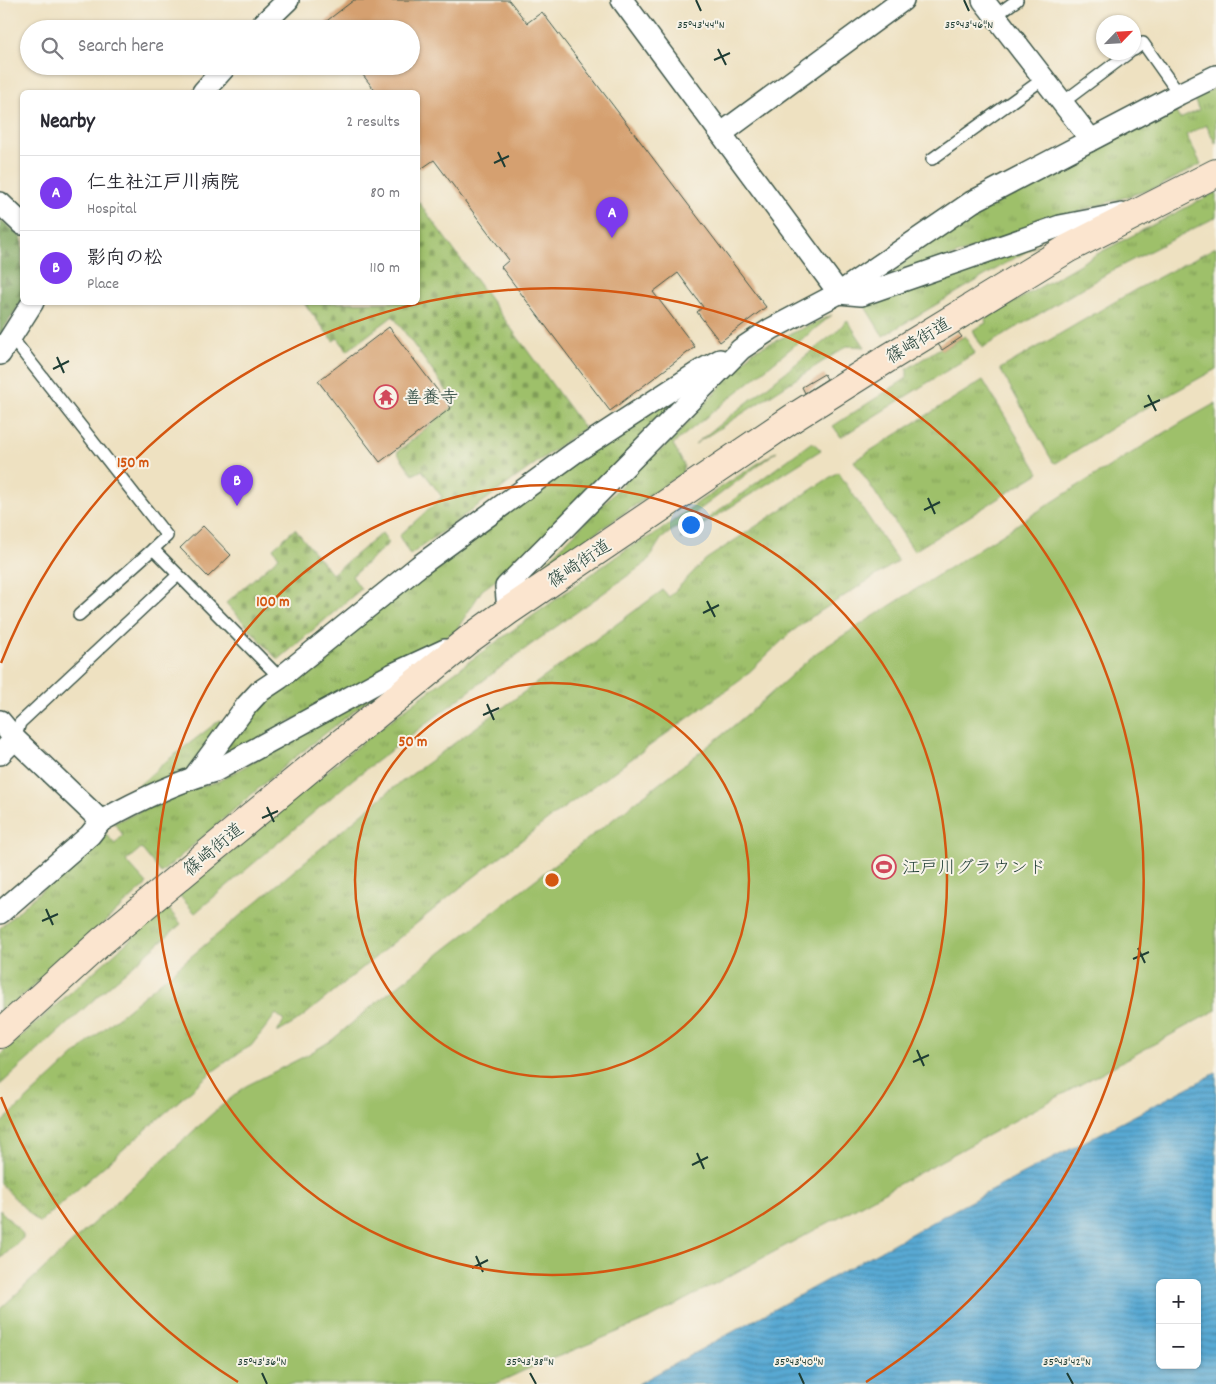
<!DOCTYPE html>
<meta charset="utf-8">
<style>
body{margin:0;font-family:Dekko,"Klee One",sans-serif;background:#f7f7f7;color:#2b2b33}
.controls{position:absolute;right:15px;bottom:15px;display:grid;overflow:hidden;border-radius:8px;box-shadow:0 1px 4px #0004}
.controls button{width:45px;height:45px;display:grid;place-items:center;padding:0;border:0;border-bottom:1px solid #e1e1e2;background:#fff;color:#2b2b33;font:25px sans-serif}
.compass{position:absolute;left:1096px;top:15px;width:45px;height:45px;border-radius:50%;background:#fff;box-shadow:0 1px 4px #0004;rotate:65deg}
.you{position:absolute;left:690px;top:524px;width:18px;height:18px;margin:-12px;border:4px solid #fff;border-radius:50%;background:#1a73e8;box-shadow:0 0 0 8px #1a73e833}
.badge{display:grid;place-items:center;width:32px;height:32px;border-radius:50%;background:#7c3aed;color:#fff;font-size:16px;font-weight:700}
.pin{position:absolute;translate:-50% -41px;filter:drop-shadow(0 1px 2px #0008)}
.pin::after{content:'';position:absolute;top:26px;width:18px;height:15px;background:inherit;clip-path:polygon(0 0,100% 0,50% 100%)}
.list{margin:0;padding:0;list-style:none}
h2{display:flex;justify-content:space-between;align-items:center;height:65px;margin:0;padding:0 20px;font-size:21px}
h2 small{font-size:16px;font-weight:400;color:#7c7c81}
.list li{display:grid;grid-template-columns:32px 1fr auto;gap:15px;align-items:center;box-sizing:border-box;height:75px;padding:0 20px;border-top:1px solid #e1e1e2}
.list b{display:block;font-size:19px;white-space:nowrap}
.list p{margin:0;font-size:16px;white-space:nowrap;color:#7c7c81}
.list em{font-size:16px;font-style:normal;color:#7c7c81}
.icon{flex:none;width:28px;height:28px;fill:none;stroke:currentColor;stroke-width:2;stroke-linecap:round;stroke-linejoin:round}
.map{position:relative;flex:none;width:1216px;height:1384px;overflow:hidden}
.search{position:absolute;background:#fff;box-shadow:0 1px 4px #0004;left:20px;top:20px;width:400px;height:55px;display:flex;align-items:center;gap:12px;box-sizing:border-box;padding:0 18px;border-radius:28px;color:#7c7c81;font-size:19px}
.panel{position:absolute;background:#fff;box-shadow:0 1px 4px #0004;left:20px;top:90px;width:400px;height:215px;border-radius:8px}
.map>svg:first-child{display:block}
.grass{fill:url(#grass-tufts);stroke:#5e7e4f}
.forest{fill:url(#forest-firs);stroke:#4e7249}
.cemetery{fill:url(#cemetery-stones);stroke:#5e7e4f}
.pitch{fill:#9ec06a;stroke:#5e7e4f}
.water{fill:url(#water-rules);stroke:#3c7384;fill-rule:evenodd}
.building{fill:#d5a070}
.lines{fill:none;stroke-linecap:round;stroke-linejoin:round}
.service-casing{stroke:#3e5649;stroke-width:14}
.minor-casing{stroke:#3e5649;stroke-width:24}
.secondary-casing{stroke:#3e5649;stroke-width:30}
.service{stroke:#fff;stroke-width:11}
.minor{stroke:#fff;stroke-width:21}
.secondary{stroke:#fbe5cf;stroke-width:28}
.ticks{fill:none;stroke:#1f3d34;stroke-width:2}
.ring{fill:none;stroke:#d45610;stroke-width:2.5}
.labels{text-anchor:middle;stroke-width:4;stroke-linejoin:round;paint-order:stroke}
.street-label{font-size:18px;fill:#1f3d34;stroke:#f7f3e8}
.poi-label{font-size:18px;fill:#1f3d34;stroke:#f7f3e8;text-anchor:start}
.ticks-label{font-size:12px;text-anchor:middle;fill:#1f3d34;stroke:#f7f3e8;stroke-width:4;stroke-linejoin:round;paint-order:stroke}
.centre{fill:#d45610;stroke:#f7f3e8;stroke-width:2.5}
.ring-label{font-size:15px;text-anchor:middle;font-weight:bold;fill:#d45610;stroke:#f7f3e8;stroke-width:4;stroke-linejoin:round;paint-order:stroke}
</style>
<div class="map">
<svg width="1216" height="1384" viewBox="0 0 1216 1384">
<defs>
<pattern id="grass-tufts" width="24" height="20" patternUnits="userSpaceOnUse" patternTransform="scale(1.25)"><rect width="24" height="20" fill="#9ec06a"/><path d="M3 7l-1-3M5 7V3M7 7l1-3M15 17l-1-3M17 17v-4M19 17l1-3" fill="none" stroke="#809d58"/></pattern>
<pattern id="forest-firs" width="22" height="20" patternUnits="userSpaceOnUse" patternTransform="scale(1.25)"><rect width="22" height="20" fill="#7ea65e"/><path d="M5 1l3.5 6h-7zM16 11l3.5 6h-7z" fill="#67884e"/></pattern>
<pattern id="cemetery-stones" width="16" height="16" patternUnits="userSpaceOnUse" patternTransform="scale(1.25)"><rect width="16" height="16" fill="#9ec06a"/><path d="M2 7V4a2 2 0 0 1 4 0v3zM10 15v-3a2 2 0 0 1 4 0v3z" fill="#809d58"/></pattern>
<pattern id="water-rules" width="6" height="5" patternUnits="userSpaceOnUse" patternTransform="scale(1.25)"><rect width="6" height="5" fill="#59a9d3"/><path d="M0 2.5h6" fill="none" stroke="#498bac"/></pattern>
</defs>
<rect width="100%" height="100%" fill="#f7f3e8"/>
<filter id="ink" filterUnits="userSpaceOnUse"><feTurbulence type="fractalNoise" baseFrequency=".02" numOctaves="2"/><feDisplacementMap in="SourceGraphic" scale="10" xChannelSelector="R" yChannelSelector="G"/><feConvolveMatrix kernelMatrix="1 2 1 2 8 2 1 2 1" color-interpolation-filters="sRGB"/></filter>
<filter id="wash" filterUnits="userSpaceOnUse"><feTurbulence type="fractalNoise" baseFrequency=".0096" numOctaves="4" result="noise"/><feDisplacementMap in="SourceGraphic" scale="20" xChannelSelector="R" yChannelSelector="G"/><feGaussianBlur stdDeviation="1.12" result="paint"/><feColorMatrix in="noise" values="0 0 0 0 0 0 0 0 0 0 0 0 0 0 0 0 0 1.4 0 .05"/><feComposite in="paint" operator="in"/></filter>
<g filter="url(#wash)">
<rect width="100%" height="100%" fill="#eee1c1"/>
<g class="grass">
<polygon points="1216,88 1216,144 1206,125 1186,135 1201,164 1158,187 1048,221 877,284 928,243 985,207 1173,108 1180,119 1199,110 1193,98"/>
<polygon points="1216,192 1216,217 1113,270 982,348 973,330 986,323 985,319 1097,254"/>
<polygon points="1037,245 883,336 864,305"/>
<polygon points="1216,247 1216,369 1126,419 1056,463 1053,462 1000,369 1135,290"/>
<polygon points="832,315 673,444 684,465 682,473 532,577 653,453 656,455 672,440 753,351"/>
<polygon points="847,320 865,347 847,346 695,444 836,332"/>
<polygon points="965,336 975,353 841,437 833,426 907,378 907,369 940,348 942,350"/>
<polygon points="983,380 1039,473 914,551 854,461"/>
<polygon points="696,382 524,560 482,590 456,631 211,765 257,704 419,577 563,470"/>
<polygon points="812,442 821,450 680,539"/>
<path d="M777,451L661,539L647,562L529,646L353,779L195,913L179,895C235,850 289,803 344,757C436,683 534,615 630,547L657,533L700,501Z"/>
<polygon points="838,472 897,560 897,562 813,616 790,633 742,679 554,815 461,887 316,1006 296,1022 277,1033 284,1020 276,1014 251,1046 240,1052 212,1072 40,1222 37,1221 0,1183 0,1124 92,1039 392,789 663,590 669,597 705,560"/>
<polygon points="378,692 289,762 161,873 141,848 126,861 147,884 0,1016 0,928 105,833 115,844 123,835 114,823 185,791 219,781"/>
<polygon points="220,720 224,723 186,772 118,804 164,763"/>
<polygon points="167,907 181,924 101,993 0,1085 0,1055"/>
<polygon points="0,1210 23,1234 23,1238 0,1259"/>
</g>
<polygon class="forest" points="0,219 22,238 22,300 0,335"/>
<g class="cemetery">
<polygon points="418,201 584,428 410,555 399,536 442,497 422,470 413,475 397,452 456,404 393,316 347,351 338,338 333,341 304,303 418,302"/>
<polygon points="295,529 332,574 382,533 389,543 352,576 361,589 278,660 226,603 279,557 273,548"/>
</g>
<polygon class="pitch" points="1216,403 1216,1010 837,1218 651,1318 523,1371 495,1384 0,1384 0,1309 213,1113 246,1086 307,1055 332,1040 377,1002 726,732 756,707 816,653 1076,487 1184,421"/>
<path class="water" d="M1216,1073V1384H638L956,1209ZM1160,1283H1197V1365H1160Z"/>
<g id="blocks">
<g class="building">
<polygon points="354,0 509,0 527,23 542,12 766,307 720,342 697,312 703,307 678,273 653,292 695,347 610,411 501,267 509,260 434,160 421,169 418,164 418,92 376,92 356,66 411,66 411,29 328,29 324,23"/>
<polygon points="389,327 451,408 380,462 318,381"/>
<polygon points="958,332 962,337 942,350 938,344"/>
<polygon points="824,374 827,379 805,393 802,387"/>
<polygon points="203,526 231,555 208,577 180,548"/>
</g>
</g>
</g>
<g filter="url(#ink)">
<use href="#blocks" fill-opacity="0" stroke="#3e5649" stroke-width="1"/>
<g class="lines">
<g class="service-casing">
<g id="service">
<polyline points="995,16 1017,0"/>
<polyline points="1134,50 1143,43 1179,94"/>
<polyline points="1062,103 1130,52"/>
<polyline points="932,159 1043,79"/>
<polyline points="11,337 167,536 153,549 280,678"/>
<polyline points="79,615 153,549"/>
<polyline points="15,739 20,723 178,575"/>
</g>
</g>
<g class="minor-casing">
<g id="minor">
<polyline points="622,0 839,293 861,295 873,291 1060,226 1122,214"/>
<polyline points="983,0 1085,132 1089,141"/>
<polyline points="258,29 288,0"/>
<polyline points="203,92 226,66"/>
<polyline points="722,133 903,0"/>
<polyline points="0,203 22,224"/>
<polyline points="0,354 33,302"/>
<polyline points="508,611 506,587 741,349 771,329 839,293 972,202 1179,94 1216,76"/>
<path d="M0,721L15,739L101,821C137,801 176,782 215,771L389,676L445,650"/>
<polyline points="0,754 15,739"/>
<polyline points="194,777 247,705 259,692 280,678 419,566 574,453 700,371 720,360"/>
<polyline points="0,913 90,835 101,821"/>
</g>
</g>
<g class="secondary-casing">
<polyline id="secondary" points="0,1034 102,941 308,770 468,640 508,611 793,418 885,360 1067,249 1216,173"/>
</g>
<use href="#service" class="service"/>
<use href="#minor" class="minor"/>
<use href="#secondary" class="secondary"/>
</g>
</g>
<path class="ticks" d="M696,0L701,11M964,0L969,11M718,49L726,65M714,60L730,53M498,152L505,167M494,163L509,156M57,357L64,373M53,369L69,361M1148,395L1156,411M1144,407L1160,400M928,498L935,514M924,510L940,502M707,601L715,617M703,613L719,605M487,704L494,720M483,715L499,708M267,807L274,822M262,818L278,811M46,909L53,925M42,921L58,914M1138,948L1145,963M1133,959L1149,952M917,1050L924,1066M913,1062L929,1055M697,1153L704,1169M692,1165L708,1157M476,1256L483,1272M472,1268L488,1260M262,1373L267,1384M530,1373L536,1384M799,1373L804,1384M1067,1373L1073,1384"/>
<g class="ring">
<circle cx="552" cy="880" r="197"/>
<circle cx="552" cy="880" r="395"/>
<path d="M238 1382A592 592 0 0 1 1 1097M1 663A592 592 0 1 1 866 1382"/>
</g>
<defs>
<g id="temple-ring" transform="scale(1.25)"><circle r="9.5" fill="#f7f3e8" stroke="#d1495b" stroke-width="1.5"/><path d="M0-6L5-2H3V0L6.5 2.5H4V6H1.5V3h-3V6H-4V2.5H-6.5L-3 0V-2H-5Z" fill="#d1495b"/></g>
<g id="stadium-ring" transform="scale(1.25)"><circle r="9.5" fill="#f7f3e8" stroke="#d1495b" stroke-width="1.5"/><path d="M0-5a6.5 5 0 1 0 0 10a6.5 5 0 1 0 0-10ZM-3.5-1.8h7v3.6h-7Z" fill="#d1495b"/></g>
</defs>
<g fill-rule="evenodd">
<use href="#temple-ring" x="386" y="397"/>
<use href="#stadium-ring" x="884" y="867"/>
</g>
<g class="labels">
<g class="street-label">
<text transform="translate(918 340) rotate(-31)" y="6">篠崎街道</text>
<text transform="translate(579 563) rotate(-34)" y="6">篠崎街道</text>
<text transform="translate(213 849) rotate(-40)" y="6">篠崎街道</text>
</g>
<g class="poi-label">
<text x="404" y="403">善養寺</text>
<text x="902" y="873">江戸川グラウンド</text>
</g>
</g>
<g class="ticks-label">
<text x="701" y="28">35°43'44"N</text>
<text x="969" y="28">35°43'46"N</text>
<text x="262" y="1365">35°43'36"N</text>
<text x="530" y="1365">35°43'38"N</text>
<text x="799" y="1365">35°43'40"N</text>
<text x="1067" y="1365">35°43'42"N</text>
</g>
<circle cx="552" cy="880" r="8" class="centre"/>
<g class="ring-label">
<text x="133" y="467">150 m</text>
<text x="273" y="606">100 m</text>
<text x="413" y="746">50 m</text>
</g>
</svg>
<div class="controls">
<button>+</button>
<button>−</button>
</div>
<svg class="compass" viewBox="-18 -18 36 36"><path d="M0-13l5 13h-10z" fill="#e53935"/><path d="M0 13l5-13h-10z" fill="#7c7c81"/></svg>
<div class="you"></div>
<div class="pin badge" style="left:612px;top:238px">A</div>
<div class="pin badge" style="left:237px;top:506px">B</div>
<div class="search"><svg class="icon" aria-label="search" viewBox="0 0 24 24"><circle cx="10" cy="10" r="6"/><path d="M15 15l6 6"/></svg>Search here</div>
<section class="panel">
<h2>Nearby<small>2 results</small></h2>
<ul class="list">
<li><span class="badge">A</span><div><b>仁生社江戸川病院</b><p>Hospital</p></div><em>80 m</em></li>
<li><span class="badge">B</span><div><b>影向の松</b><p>Place</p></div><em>110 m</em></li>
</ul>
</section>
</div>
